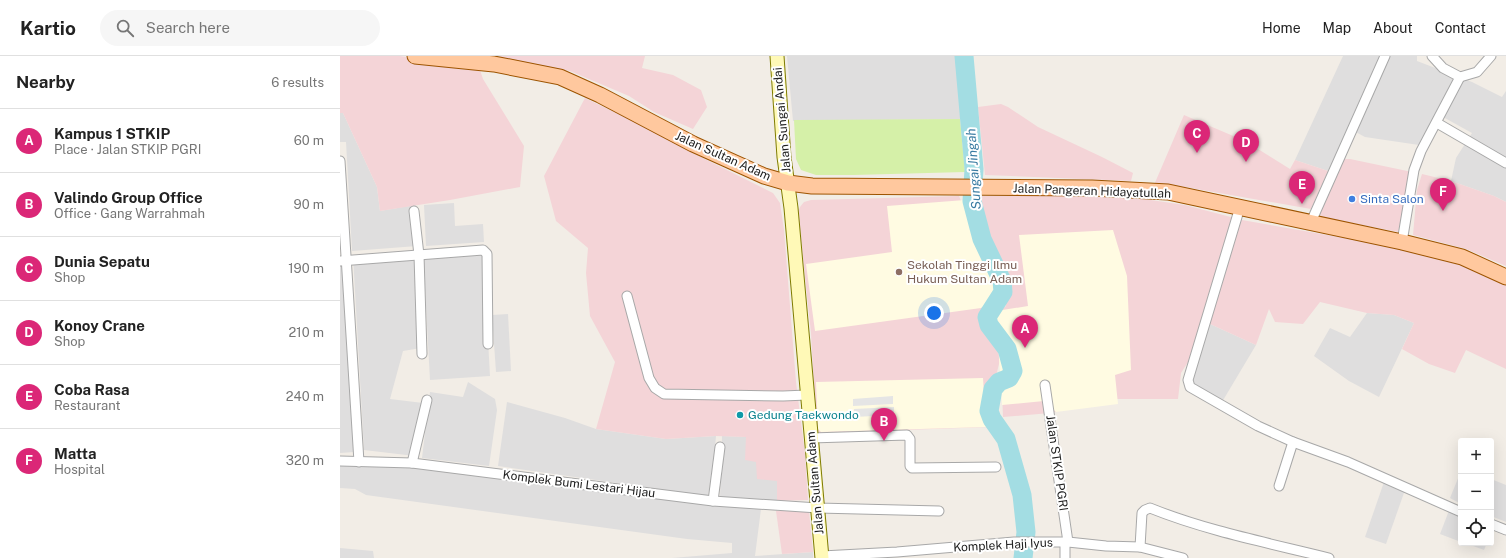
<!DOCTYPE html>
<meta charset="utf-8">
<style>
body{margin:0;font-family:"Public Sans",sans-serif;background:#f6f6f6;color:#222}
.controls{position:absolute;right:12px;bottom:12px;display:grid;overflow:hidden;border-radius:4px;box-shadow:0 4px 16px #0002}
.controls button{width:36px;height:36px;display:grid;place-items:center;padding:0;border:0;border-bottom:1px solid #e0e0e0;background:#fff;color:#222;font:20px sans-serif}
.you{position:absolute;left:594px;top:257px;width:14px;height:14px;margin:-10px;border:3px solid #fff;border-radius:50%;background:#1a73e8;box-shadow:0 0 0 6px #1a73e833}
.badge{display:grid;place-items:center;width:26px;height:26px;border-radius:50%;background:#db2777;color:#fff;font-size:13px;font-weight:700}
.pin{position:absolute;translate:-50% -33px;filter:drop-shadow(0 1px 2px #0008)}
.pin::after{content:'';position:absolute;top:21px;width:14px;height:12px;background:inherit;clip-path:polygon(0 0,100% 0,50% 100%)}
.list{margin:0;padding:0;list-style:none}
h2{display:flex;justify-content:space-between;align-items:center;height:52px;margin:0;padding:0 16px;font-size:17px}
h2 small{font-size:13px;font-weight:400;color:#767676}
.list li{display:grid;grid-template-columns:26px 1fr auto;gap:12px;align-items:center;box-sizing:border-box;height:64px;padding:0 16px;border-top:1px solid #e0e0e0}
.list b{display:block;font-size:15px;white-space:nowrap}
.list p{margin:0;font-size:13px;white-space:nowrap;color:#767676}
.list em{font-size:13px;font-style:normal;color:#767676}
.icon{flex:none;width:22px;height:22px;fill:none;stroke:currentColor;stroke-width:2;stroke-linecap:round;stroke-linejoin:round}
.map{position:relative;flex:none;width:1166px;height:502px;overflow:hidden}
header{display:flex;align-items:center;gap:24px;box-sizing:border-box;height:56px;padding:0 20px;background:#fff;border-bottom:1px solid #e0e0e0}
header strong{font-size:19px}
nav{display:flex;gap:22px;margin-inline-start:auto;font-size:14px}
.search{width:280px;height:36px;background:#f6f6f6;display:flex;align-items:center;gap:10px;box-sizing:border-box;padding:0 14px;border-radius:22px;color:#767676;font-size:15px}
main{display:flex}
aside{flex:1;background:#fff}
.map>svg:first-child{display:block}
.residential{fill:#dfdede}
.commercial{fill:#f4d4d7}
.education{fill:#fffbe2}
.grass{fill:#d5f0a8}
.parking{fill:#e5e5e5}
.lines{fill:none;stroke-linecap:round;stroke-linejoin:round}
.river{stroke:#a3dde3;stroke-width:19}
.street-casing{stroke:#a8a8a8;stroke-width:11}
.secondary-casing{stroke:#7f7c00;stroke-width:15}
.primary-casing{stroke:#9d5400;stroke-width:17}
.street{stroke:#fff;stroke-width:9}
.secondary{stroke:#fff9b7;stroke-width:13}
.primary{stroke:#ffc89e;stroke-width:15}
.shop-dot{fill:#3f7fe0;stroke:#fff;stroke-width:1.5}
.education-dot{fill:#8d6e63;stroke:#fff;stroke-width:1.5}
.culture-dot{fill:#0f9aa8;stroke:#fff;stroke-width:1.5}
.labels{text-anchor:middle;stroke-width:4;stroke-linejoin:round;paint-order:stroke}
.street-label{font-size:12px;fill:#212121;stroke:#fff}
.shop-label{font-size:12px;fill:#366cbe;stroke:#fff;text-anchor:start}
.education-label{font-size:12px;fill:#785e54;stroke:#fff;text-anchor:start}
.culture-label{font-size:12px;fill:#0d838f;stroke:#fff;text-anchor:start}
.water-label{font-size:13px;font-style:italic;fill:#3b7ca2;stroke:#fff}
</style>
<header>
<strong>Kartio</strong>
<div class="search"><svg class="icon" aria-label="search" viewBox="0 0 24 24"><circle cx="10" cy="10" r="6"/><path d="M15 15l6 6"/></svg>Search here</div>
<nav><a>Home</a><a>Map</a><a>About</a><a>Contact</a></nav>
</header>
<main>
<aside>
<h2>Nearby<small>6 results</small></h2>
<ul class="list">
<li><span class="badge">A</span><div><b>Kampus 1 STKIP</b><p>Place · Jalan STKIP PGRI</p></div><em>60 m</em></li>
<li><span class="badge">B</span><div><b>Valindo Group Office</b><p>Office · Gang Warrahmah</p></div><em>90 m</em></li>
<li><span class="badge">C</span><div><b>Dunia Sepatu</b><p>Shop</p></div><em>190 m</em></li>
<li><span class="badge">D</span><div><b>Konoy Crane</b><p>Shop</p></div><em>210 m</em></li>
<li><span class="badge">E</span><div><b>Coba Rasa</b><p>Restaurant</p></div><em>240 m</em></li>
<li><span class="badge">F</span><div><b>Matta</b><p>Hospital</p></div><em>320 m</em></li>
</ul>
</aside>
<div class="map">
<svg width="1166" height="502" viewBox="0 0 1166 502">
<rect width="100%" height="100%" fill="#f2ede6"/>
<g class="residential">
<polygon points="447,0 618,0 624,63 453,65"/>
<polygon points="1003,0 1077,0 1077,5 1132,26 1162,41 1166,35 1166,146 1154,140 1111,125 1116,102 1132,77 1103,61 1079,89 1025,81 1010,73 988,115 955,104"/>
<polygon points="0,57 3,57 37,131 40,155 75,149 77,190 12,195 6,86 0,86"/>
<polygon points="114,147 115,170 143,168 144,186 86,190 84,149"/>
<polygon points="143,193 150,320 90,324 83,196"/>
<polygon points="76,196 87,291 63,295 50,343 83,347 75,400 24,394 13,200"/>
<polygon points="0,201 3,201 14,396 0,397"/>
<polygon points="1027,257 1054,259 1074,267 1039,341 1009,325 974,300 990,272 1010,281"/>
<polygon points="168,258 171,315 156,316 152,259"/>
<polygon points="870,268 916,289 882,346 851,331 849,322"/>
<polygon points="128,326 155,343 157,354 149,410 82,402 90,336 123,341"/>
<polygon points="167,346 225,362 256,373 326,383 376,380 374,403 368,440 158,410"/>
<polygon points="382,380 406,381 416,405 437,425 437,445 403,445 380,442"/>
<polygon points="14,400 75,406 392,450 421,453 415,500 473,496 473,502 332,502 392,497 392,487 347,483 26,439 15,433 0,432 0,401"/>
<polygon points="1121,415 1121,448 1110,442"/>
<polygon points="1151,423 1166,429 1166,466 1151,460"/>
<polygon points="1044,426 1065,434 1046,488 1025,481"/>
<polygon points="1110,452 1121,456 1121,486 1100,478"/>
<polygon points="1125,487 1147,487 1144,494"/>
<polygon points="0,492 33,495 34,502 0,502"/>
</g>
<g class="commercial">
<polygon points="0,0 60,0 139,11 143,23 184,90 180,131 110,144 40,155 37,131 3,57 0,57"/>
<polygon points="159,0 305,0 302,12 333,19 361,34 367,51 353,73 314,56 289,40 230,15 163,4"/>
<polygon points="245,42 291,64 365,103 433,137 440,147 444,174 456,326 465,398 468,444 437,445 437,425 417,423 416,406 405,404 406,381 376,380 326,383 256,373 275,306 250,260 246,217 248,192 216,165 204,120"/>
<polygon points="661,48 668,51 698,71 762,101 793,117 791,125 645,119 638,51"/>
<polygon points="844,59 905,85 950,113 955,104 988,115 971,153 845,131 814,129"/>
<polygon points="1002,103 1010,103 1072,116 1058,176 981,161 979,156"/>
<polygon points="1082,118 1111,125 1154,140 1166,146 1166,210 1126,193 1073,179 1077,134"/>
<polygon points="619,140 633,174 656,220 660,236 649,249 642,266 661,300 656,320 647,333 650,371 479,377 476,372 471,277 458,156 460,151 464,146 471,144"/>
<polygon points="637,140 728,140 790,141 845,149 902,164 1091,197 1166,226 1166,313 1126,294 1115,317 1089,308 1062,293 1074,267 1054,259 1027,257 980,246 963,268 935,266 929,253 916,289 870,268 861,269 848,306 841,317 838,343 777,343 710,357 663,361 662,335 664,284 654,275 652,265 658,256 666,250 656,207 647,191 636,149"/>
<polygon points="436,455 469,455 473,496 442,498"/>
</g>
<g class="education">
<polygon points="625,144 653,224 657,242 641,252 475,275 466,208 552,196 547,150"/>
<polygon points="773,174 787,220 791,314 775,319 778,348 716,356 704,345 662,349 656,255 688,250 679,179"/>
<polygon points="643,322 646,371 481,376 478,373 476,326"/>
</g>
<polygon class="grass" points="620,63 625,116 514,119 476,119 461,114 456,103 454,64"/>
<g class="parking">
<polygon points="553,340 553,348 513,350 513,343"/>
<polygon points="554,351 554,359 514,361 514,353"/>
</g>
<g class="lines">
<polyline class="river" points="624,0 634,113 632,145 642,183 662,225 663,236 647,261 649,269 667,293 673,315 669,322 659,326 653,333 649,355 652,363 666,383 682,439 686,476 683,502"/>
<g class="street-casing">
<g id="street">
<polyline points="1092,0 1103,12 1120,21 1137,16 1151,0"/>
<polyline points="1097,67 1166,107"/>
<polyline points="0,105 19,406"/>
<polyline points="900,151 848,324 850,331 918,370 953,386 1008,406 1121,456"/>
<polyline points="74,155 79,199 82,298"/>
<polyline points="971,166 1045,0"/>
<polyline points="1062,186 1074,114 1081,95 1120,21"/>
<polyline points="0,205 143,194 147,198 148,288"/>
<polyline points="287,240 309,322 315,332 324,338 443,340 467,339"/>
<polyline points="705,329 728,486"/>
<polyline points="471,382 567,379 570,383 570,410 572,412 656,411"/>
<polyline points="0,405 72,407 373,445 478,452 599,455"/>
<polyline points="72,407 87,344"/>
<polyline points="939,430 953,386"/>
<polyline points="373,445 380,391"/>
<polyline points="1151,468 1166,474"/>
<polyline points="725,486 725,502"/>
<path d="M800,491L802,457L805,454L810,452C867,475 929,487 989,502"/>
<polyline points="482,500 557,496 674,486 728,486 766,490 800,491 843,502"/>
</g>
</g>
<g class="secondary-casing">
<polyline id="secondary" points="437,0 444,101 451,152 482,502"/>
</g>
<g class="primary-casing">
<polyline id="primary" points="75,0 154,8 220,21 260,39 353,88 424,120 448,127 472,130 752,132 828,136 1062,186 1122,201 1166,221"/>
</g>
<use href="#street" class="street"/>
<use href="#secondary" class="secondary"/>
<use href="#primary" class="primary"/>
</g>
<circle class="shop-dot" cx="1012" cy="143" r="4"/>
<circle class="education-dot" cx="559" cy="216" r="4"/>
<circle class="culture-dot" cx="400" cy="359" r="4"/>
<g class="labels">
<g class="street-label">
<text transform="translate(442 64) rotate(-95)" y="4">Jalan Sungai Andai</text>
<text transform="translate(383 100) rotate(24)" y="4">Jalan Sultan Adam</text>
<text transform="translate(752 135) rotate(2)" y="4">Jalan Pangeran Hidayatullah</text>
<text transform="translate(717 407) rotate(82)" y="4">Jalan STKIP PGRI</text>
<text transform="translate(475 427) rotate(-95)" y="4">Jalan Sultan Adam</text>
<text transform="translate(239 428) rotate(7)" y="4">Komplek Bumi Lestari Hijau</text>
<text transform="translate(663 489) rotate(-3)" y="4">Komplek Haji Iyus</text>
</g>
<g class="shop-label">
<text x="1020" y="147">Sinta Salon</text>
</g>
<g class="education-label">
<text x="567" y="213">Sekolah Tinggi Ilmu<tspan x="567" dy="14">Hukum Sultan Adam</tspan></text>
</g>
<g class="culture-label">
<text x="408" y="363">Gedung Taekwondo</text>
</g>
<g class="water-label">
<text transform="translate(633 113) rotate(-94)" y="5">Sungai Jingah</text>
</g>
</g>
</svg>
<div class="controls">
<button>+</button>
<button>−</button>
<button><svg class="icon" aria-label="locate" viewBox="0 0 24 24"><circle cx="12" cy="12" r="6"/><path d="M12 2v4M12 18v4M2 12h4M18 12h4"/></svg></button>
</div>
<div class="you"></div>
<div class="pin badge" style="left:685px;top:292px">A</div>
<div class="pin badge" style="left:544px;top:385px">B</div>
<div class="pin badge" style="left:857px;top:97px">C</div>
<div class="pin badge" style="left:906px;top:106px">D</div>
<div class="pin badge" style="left:962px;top:148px">E</div>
<div class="pin badge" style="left:1103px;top:155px">F</div>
</div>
</main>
